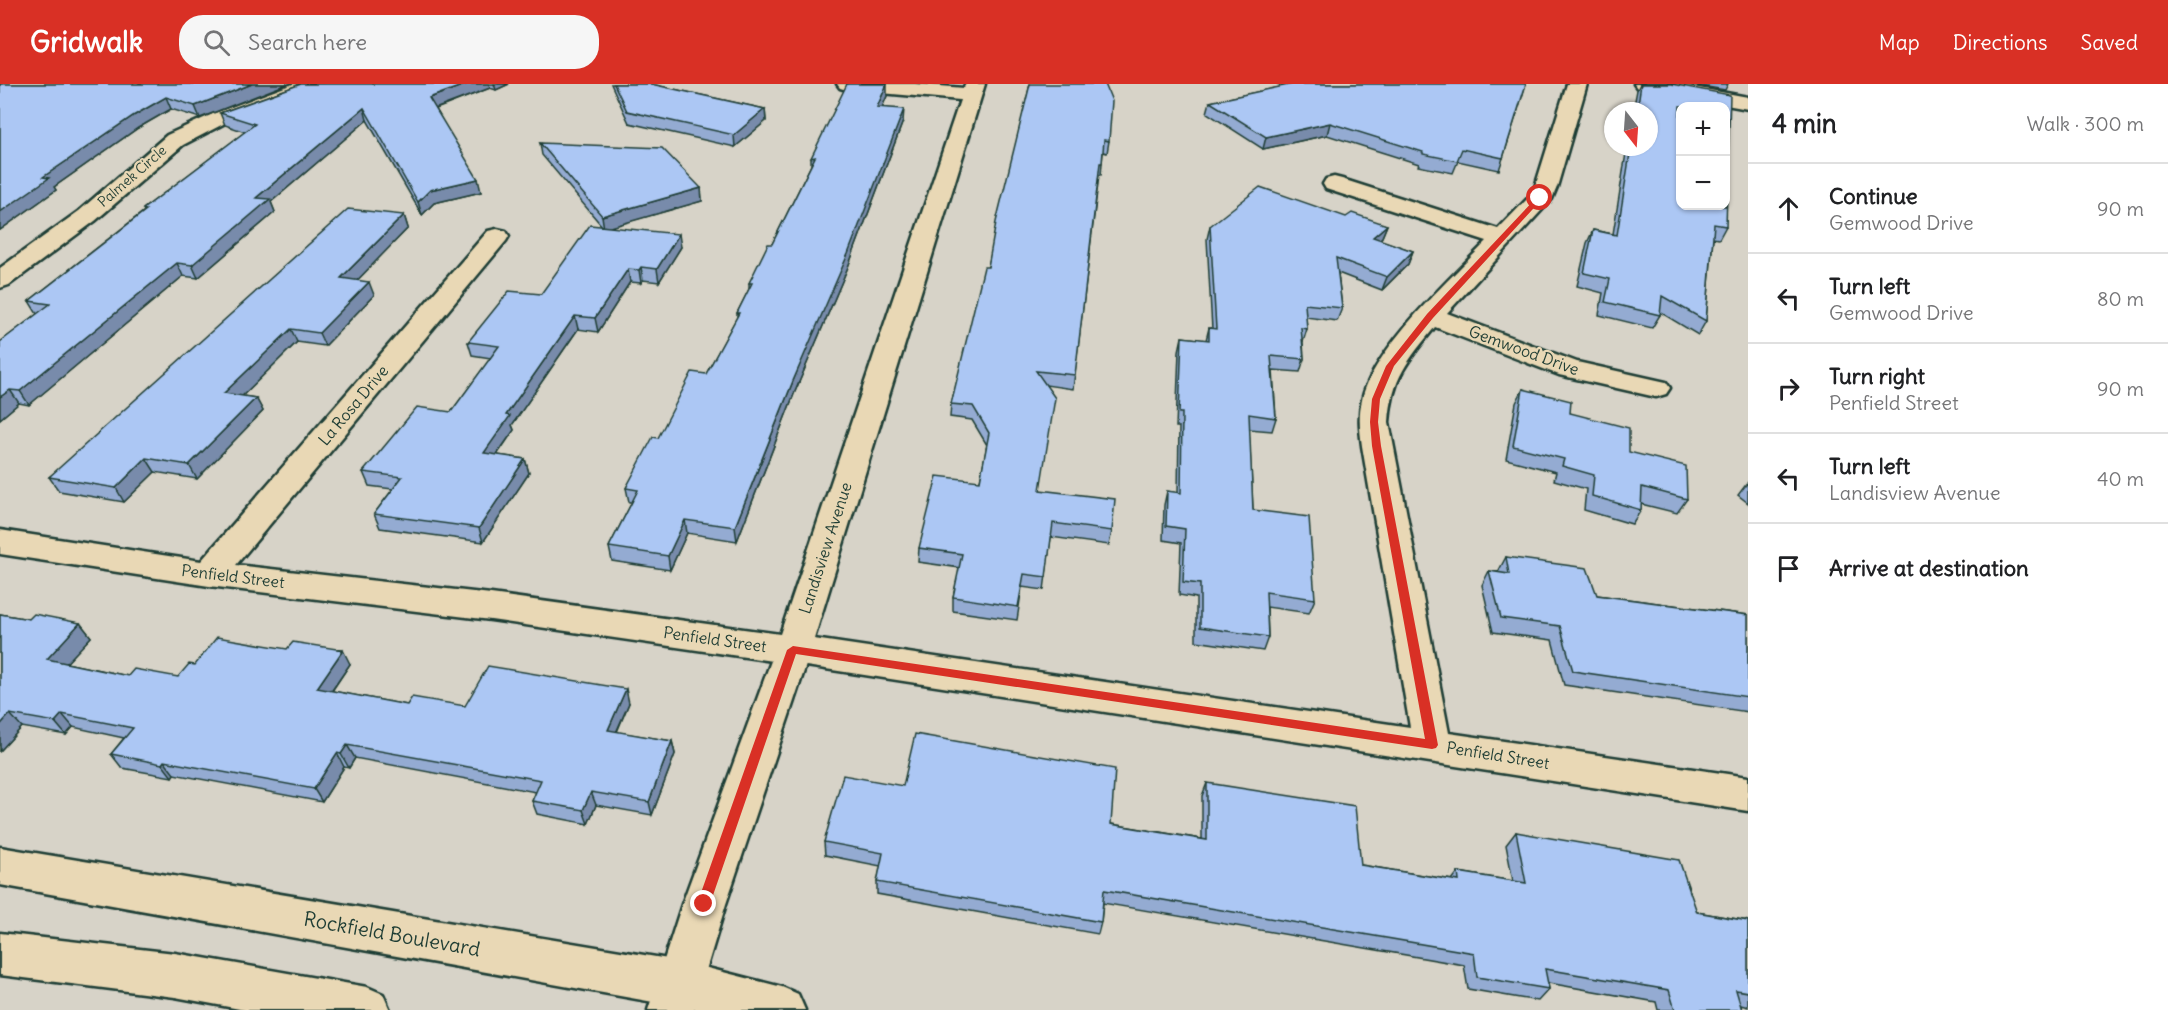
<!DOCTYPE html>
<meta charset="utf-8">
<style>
body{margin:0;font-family:Delius,sans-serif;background:#f6f6f6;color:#202124}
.controls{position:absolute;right:18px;top:18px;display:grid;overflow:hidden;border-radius:12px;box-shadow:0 2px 4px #0004}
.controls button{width:54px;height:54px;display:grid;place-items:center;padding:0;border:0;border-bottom:2px solid #e0e0e0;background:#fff;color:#202124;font:30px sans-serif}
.compass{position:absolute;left:1604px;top:18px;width:54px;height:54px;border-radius:50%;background:#fff;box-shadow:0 2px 4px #0004;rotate:163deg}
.stop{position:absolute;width:18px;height:18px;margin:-14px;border:4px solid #d93025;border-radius:50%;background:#fff}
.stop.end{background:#d93025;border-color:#fff;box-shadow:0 2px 6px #0008}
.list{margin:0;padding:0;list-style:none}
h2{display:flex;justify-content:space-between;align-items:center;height:78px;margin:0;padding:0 24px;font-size:26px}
h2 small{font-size:20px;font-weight:400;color:#757577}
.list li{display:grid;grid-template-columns:39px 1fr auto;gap:18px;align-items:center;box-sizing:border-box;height:90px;padding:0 24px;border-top:2px solid #e0e0e0}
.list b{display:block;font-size:22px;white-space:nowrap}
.list p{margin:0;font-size:20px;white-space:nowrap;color:#757577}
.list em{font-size:20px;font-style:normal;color:#757577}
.icon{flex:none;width:33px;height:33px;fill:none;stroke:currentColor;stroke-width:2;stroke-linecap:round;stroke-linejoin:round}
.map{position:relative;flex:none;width:1748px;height:926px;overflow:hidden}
header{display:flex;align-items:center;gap:36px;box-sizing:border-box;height:84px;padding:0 30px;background:#d93025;color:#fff}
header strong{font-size:28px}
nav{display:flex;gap:33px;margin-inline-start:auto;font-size:21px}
.search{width:420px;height:54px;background:#f6f6f6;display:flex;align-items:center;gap:15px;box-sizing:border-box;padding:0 21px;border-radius:24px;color:#757577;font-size:22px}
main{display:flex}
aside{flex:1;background:#fff}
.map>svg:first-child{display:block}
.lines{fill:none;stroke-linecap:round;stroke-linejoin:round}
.minor-casing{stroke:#1f3d34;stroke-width:5}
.tertiary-casing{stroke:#1f3d34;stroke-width:5}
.secondary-casing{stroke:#1f3d34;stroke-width:5}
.minor{fill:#e9d8b5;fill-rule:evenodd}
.tertiary{fill:#e9d8b5;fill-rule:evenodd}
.secondary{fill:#e9d8b5;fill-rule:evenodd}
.wall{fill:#94abd2;stroke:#1f3d34;stroke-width:1.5}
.shaded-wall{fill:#788bab;stroke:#1f3d34;stroke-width:1.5}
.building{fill:#acc7f4;stroke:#1f3d34;stroke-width:1.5;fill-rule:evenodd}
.route{fill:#d93025}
.labels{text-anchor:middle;stroke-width:4.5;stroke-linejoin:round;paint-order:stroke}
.far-street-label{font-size:14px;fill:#1f3d34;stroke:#e9d8b5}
.street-label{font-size:16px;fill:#1f3d34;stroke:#e9d8b5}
.near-street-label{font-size:20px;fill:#1f3d34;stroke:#e9d8b5}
</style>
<header>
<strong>Gridwalk</strong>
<div class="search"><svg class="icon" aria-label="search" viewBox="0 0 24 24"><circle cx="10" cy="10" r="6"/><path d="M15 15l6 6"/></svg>Search here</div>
<nav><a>Map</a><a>Directions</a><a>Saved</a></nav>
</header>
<main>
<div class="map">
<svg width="1748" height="926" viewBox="0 0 1748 926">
<rect width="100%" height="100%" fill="#d7d3c8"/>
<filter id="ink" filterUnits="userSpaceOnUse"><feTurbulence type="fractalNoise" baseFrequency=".0167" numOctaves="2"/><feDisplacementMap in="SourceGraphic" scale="12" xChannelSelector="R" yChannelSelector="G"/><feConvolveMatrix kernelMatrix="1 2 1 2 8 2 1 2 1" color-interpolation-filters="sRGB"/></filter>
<g filter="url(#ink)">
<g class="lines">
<g class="minor-casing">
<g id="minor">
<polygon points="293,0 322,0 319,4 229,37 183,61 95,137 9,201 0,204 0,184 79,127 167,51 215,29"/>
<path d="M837,0H915L964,4L965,0H985L814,555L1410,643L1362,362C1360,347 1358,331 1362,316C1373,265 1450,195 1487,157L1326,105L1323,100L1326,95L1334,93L1342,95L1498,145L1530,112L1535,103L1567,0H1587L1557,103L1552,115L1447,229L1577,278L1666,298L1670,304L1666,310L1656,313L1559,291L1435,243C1408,276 1392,294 1389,338L1449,649L1748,693V727L793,580L491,536L209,502L0,470V446L201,477L488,147L497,145L506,147L509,152L506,157L236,481L491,510L780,550L960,16L847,6L840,4Z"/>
<polygon points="1634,0 1677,0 1748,13 1748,25 1644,6 1637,4"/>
</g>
</g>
<g class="tertiary-casing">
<polygon id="tertiary" points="793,552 806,556 811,566 726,820 694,926 648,926 682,820 775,566 780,556"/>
</g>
<g class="secondary-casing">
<g id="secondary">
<polygon points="0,763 680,877 782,903 798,910 805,926 698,926 0,801"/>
<polygon points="0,849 175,869 367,903 383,910 390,926 245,926 175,913 0,891"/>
</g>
</g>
<use href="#minor" class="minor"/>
<use href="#tertiary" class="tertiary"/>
<use href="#secondary" class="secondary"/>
</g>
<g class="wall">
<polygon points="0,0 287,0 200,34 171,25 138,44 54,103 56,106 0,146"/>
<polygon points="301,0 509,0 496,6 490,4 436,25 481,108 434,119 422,131 367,36 271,118 275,128 198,194 183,192 29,321 19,319 0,335 0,258 37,230 29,217 144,127 143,125 245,48 225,41 220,29"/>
<polygon points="611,0 651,0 765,25 766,37 735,63 629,39"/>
<polygon points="1030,0 1109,57 1107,69 1103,68 1101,91 1099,91 1073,305 1046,301 1040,406 1112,447 1109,461 1051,453 1044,506 1022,503 1017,536 953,527 953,513 960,484 918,478 919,464 980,397 987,361 972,336 950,333 951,320 988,183"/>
<polygon points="1277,0 1526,0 1503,74 1499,86 1458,77 1453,89 1418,82 1419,80 1327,51 1263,65 1207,29 1210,18 1285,2"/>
<polygon points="1640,0 1641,0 1726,142 1719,155 1713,154 1706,237 1698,251 1660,228 1660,231 1652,244 1599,231 1603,209 1577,202 1587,159 1593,146 1613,150 1627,63 1649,63 1649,27 1633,27 1637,6"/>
<polygon points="1690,0 1728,0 1725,6"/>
<polygon points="887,12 882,23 903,37 848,183 794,310 737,457 687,449 670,486 612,477 609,463 632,418 629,418 626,404 658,354 706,290 737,233 737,229 749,205 749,199 772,160 811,81 811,74"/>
<polygon points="540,59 701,104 702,117 609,143 681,163 659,198 643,196 641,199 630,198 598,248 578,245 512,341 514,346 497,371 525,375 529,389 483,458 380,444 374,430 393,405 369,402 363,388 451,328 491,274 472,271 468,258 541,210 602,142 542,71"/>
<polygon points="404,131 408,144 357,196 374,211 325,262 297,258 242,312 256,314 263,327 197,395 155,388 124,418 59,407 49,393"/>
<polygon points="1346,133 1387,141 1382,153 1380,156 1413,167 1408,180 1382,206 1338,189 1342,224 1337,237 1306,233 1307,245 1303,258 1304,275 1300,288 1273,286 1276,334 1272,347 1249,345 1253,426 1315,515 1309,529 1267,523 1268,553 1263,567 1196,557 1196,514 1179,511 1181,459 1163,456 1164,421 1167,407 1178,409 1179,343 1176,343 1179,267 1182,253 1206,256 1209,244 1212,245 1207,155 1210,142"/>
<polygon points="1523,305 1570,329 1687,415 1677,429 1641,420 1641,426 1632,440 1584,426 1586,405 1554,396 1556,388 1506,375 1516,319"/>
<polygon points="1748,398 1748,419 1738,411"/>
<polygon points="1506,473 1597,511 1748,531 1748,628 1564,601 1552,556 1493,548 1482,501 1489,487 1498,488"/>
<polygon points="0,530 29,535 80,539 91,553 66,579 128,592 178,593 195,581 350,580 332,607 407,621 465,622 629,619 617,648 672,657 675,670 652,731 596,721 588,740 537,730 532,717 536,708 355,674 349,684 344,683 322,718 174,690 172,693 122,684 111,670 124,654 73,643 66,651 22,643 0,667"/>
<polygon points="1207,699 1361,781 1452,796 1458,788 1513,797 1506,761 1516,748 1697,828 1748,837 1748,923 1741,921 1742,926 1658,926 1656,918 1548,899 1549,905 1538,917 1468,905 1464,881 1103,819 1101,838 1098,850 877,810 877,798 881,782 825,771 824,758 1111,740 1202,755 1202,712"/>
</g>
<g class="shaded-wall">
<polygon points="252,0 287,0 200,34 195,22"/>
<polygon points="467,0 489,0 490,4 432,26 429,14"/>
<polygon points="494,0 509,0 496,6"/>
<polygon points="887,0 887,12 877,35 877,23"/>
<polygon points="166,13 171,25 138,44 54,103 56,106 0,146 0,128 43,93 133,32"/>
<polygon points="364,24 367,36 271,118 275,128 198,194 192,181 256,114"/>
<polygon points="765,25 766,37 735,63 734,51"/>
<polygon points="904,25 903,37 848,183 794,310 737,457 735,443 793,297"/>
<polygon points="1330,39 1327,51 1263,65 1266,53"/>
<polygon points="478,95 481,108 434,119 422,131 418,118 430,106"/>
<polygon points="701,104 702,117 604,145 602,132"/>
<polygon points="404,131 408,144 346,208 341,194"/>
<polygon points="1387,141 1382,153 1368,166 1373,153"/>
<polygon points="679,150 681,163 659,198 657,185"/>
<polygon points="1413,167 1408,180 1382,206 1387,193"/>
<polygon points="177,179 183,192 29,321 20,307"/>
<polygon points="641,183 643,196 641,199 639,186"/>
<polygon points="628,185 630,198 598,248 595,234"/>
<polygon points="369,198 374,211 325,262 319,249"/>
<polygon points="575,232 578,245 512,341 514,346 488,383 484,369 506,331"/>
<polygon points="291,245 297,258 231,323 224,309"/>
<polygon points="10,306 19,319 0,335 0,313"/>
<polygon points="256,314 263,327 197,395 189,381"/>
<polygon points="146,374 155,388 124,418 116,404"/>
<polygon points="525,375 529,389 483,458 479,444"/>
<polygon points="685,436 687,449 670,486 668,472"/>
<polygon points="80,539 91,553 57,589 47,575"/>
<polygon points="343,566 350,580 324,618 317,604"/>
<polygon points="626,605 629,619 611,660 608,646"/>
<polygon points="10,630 22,643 0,667 0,641"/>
<polygon points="62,630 73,643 66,651 55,638"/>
<polygon points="672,657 675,670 652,731 649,718"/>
<polygon points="347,661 355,674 349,684 341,670"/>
<polygon points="337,669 344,683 322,718 314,705"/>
<polygon points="164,677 174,690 172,693 162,680"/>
<polygon points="591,708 596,721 588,740 583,726"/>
</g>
<g class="building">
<polygon points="0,0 252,0 195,22 166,13 133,32 43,93 49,94 0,128"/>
<polygon points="301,0 467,0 429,14 478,95 430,106 418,118 364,24 256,114 270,115 192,181 177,179 20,307 10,306 0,313 0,258 50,220 29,217 146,126 143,125 255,40 220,29"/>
<polygon points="614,0 651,0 765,25 734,51 627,27"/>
<polygon points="847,0 887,0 877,23 904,25 848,170 793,297 735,443 685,436 668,472 609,463 638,406 626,404 653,353 658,354 692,288 706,290 739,229 737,229 752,199 749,199 768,160 772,160 815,73 811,74"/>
<polygon points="1030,0 1105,0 1112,17 1109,57 1104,56 1102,79 1100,79 1075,291 1036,287 1055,314 1040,406 1115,415 1112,447 1053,439 1046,493 1024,490 1018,523 953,513 962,470 919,464 937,392 980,397 989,349 973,322 951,320 984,183 988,183 996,138"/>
<polygon points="1293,0 1526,0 1503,74 1462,65 1457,77 1423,70 1423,68 1330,39 1266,53 1210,18"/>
<path d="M1641,0H1671L1730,11L1726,142L1714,140L1706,237L1662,212L1660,231L1605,218L1610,195L1584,189L1593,146L1617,151L1631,63H1649V27H1637ZM1680,22H1725V122H1680Z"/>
<polygon points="540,59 662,64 701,104 602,132"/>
<polygon points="1260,103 1346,133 1352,129 1387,141 1373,153 1413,167 1387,193 1336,174 1342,224 1305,220 1307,245 1301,244 1304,275 1271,272 1276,334 1249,330 1253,426 1309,433 1315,515 1266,508 1268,553 1200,543 1200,500 1183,498 1185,445 1166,442 1167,407 1181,409 1182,329 1179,329 1182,253 1209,256 1209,244 1216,245 1210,142"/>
<polygon points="348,125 404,131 341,194 369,198 319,249 291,245 224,309 256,314 189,381 146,374 116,404 49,393"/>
<polygon points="590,141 679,150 657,185 641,183 639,186 628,185 595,234 575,232 506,331 510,332 484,369 525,375 479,444 374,430 402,393 363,388 417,323 451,328 499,262 468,258 509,207 541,210"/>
<polygon points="1523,305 1571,317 1570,329 1629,344 1629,368 1686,382 1687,415 1642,403 1641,426 1592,412 1594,391 1562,382 1564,375 1513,362"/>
<polygon points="1506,473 1587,484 1597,511 1748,531 1748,613 1573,587 1560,542 1501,534 1489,487 1509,490"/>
<polygon points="0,530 29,535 34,530 80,539 47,575 128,592 134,585 178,593 189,580 195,581 217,553 287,565 293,558 343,566 317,604 407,621 412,613 465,622 488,582 626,605 608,646 672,657 649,718 591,708 583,726 532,717 541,696 347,661 341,670 337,669 314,705 164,677 162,680 111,670 133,644 62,630 55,638 10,630 0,641"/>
<polygon points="915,650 1115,685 1111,740 1207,756 1207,699 1355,722 1361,781 1459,797 1458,788 1526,799 1516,748 1679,776 1697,828 1748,837 1748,908 1736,906 1742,926 1675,926 1669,906 1545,885 1549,905 1477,893 1474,869 1104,806 1101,838 877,798 883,769 824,758 843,691 903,702"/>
</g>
</g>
<polygon class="route" points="1537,113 1543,114 1433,234 1394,282 1380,315 1378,338 1381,362 1438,661 1436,664 1432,665 796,570 710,820 704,825 699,824 697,820 787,566 793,562 1425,655 1372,362 1370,338 1372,315 1386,282 1427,230"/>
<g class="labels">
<g class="far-street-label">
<text transform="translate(132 92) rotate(-41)" y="5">Palmek Circle</text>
</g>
<g class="street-label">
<text transform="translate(1524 266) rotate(20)" y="6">Gemwood Drive</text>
<text transform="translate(353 321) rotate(-50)" y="6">La Rosa Drive</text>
<text transform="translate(825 464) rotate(-72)" y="6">Landisview Avenue</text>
<text transform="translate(233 492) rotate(7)" y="6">Penfield Street</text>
<text transform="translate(715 555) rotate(8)" y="6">Penfield Street</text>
<text transform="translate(1498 671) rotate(9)" y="6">Penfield Street</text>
</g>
<g class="near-street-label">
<text transform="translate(392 850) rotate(10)" y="7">Rockfield Boulevard</text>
</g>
</g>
</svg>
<div class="controls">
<button>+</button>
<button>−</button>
</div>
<svg class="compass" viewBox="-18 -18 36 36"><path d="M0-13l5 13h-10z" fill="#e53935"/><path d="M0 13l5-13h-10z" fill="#757577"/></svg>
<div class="stop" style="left:1540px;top:114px"></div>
<div class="stop end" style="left:704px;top:820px"></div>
</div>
<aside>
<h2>4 min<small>Walk · 300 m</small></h2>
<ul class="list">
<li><svg class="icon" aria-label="ahead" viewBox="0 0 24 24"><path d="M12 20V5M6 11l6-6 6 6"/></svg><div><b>Continue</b><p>Gemwood Drive</p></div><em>90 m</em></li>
<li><svg class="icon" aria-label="left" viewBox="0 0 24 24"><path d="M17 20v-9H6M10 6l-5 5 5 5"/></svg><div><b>Turn left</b><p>Gemwood Drive</p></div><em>80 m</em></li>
<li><svg class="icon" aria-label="right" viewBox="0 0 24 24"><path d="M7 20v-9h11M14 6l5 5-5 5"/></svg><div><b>Turn right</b><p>Penfield Street</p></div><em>90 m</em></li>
<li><svg class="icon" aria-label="left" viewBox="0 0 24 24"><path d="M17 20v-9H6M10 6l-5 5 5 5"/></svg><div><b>Turn left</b><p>Landisview Avenue</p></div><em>40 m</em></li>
<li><svg class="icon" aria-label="arrive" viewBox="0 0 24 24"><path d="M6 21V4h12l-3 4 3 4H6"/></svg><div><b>Arrive at destination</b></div></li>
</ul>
</aside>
</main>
